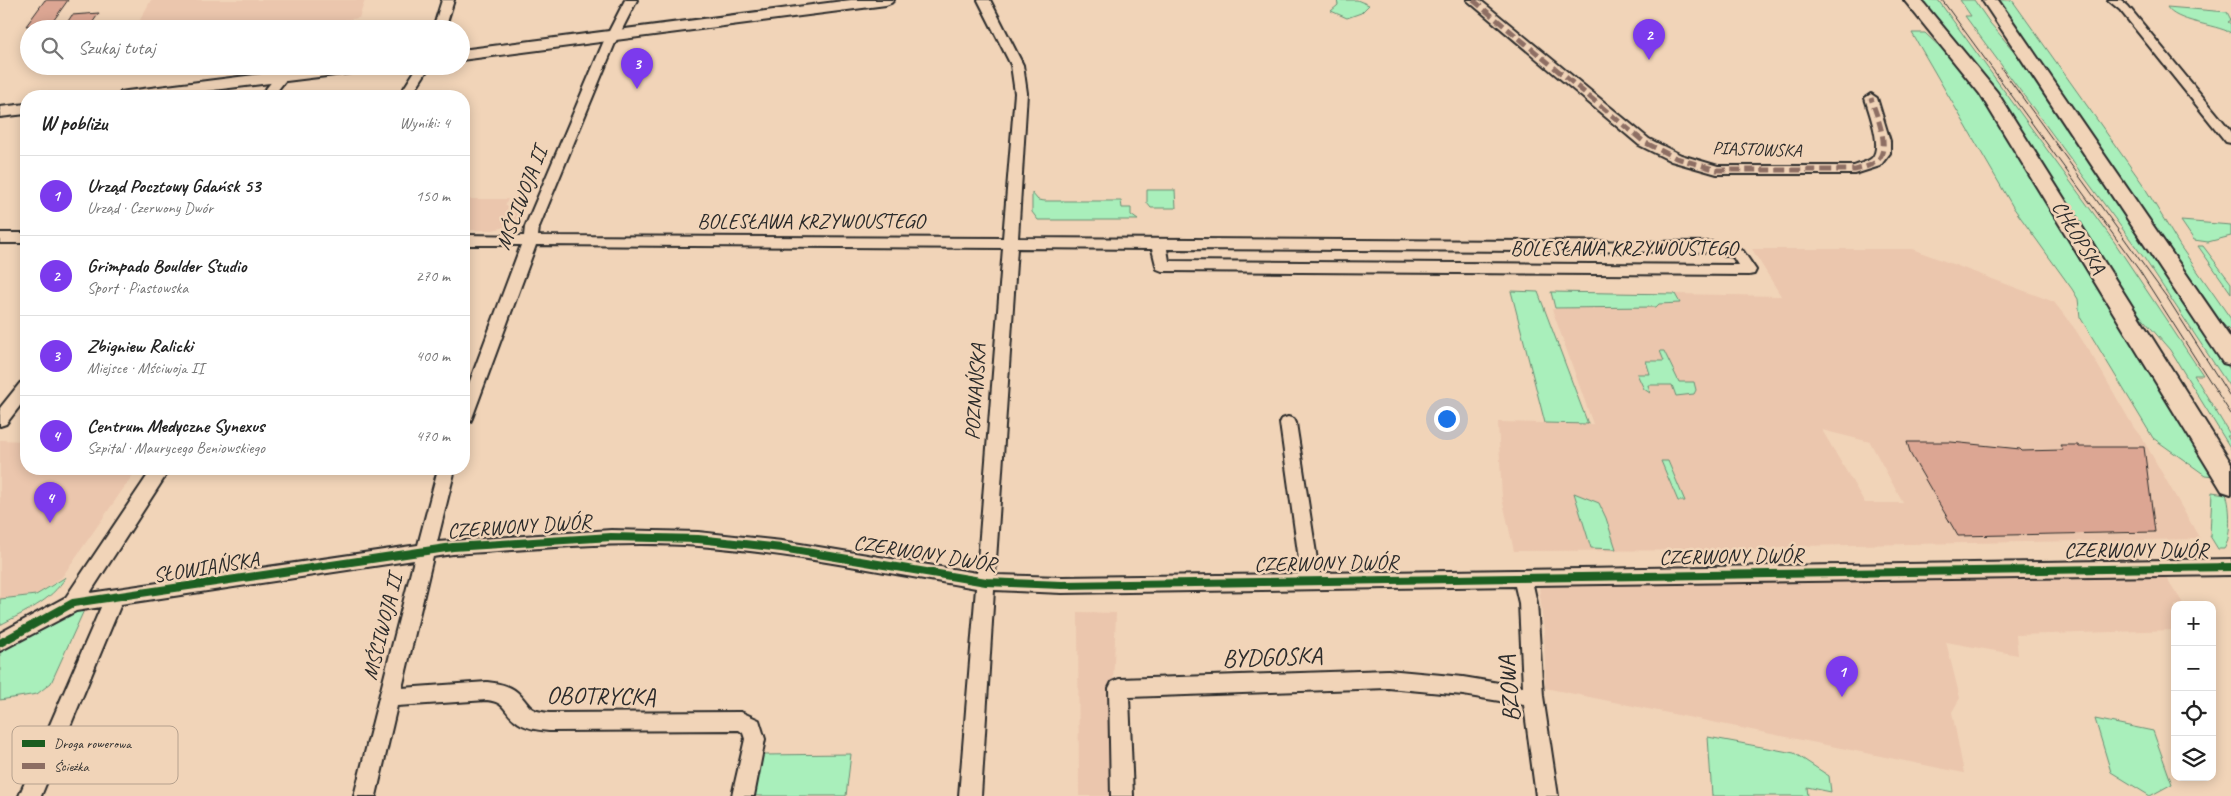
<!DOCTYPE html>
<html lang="pl">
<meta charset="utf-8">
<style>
body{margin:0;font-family:Caveat,sans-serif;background:#f6f6f6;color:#222}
.controls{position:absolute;right:15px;bottom:15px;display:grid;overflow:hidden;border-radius:10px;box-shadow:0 2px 12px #0003}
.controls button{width:45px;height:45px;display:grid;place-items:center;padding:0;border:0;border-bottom:1px solid #e0e0e0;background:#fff;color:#222;font:25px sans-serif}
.you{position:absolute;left:1446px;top:418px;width:18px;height:18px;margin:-12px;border:4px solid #fff;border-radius:50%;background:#1a73e8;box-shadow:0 0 0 8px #1a73e833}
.badge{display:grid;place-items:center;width:32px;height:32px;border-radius:50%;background:#7c3aed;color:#fff;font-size:16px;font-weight:700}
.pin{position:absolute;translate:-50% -41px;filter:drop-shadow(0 1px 2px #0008)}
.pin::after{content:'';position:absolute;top:26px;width:18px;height:15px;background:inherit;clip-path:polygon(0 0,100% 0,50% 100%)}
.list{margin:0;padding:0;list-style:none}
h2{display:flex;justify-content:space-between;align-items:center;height:65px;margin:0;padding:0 20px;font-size:21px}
h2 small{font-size:16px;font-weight:400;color:#767676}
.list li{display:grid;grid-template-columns:32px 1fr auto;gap:15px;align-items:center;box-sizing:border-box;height:80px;padding:0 20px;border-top:1px solid #e0e0e0}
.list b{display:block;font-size:19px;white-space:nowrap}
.list p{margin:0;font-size:16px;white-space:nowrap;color:#767676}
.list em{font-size:16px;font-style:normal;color:#767676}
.icon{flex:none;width:28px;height:28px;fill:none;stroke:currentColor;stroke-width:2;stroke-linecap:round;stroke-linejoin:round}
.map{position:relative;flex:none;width:2231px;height:796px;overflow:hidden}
.search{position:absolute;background:#fff;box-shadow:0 2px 12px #0003;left:20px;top:20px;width:450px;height:55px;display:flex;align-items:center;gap:12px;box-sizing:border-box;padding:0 18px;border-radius:28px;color:#767676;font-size:19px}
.panel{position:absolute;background:#fff;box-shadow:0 2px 12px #0003;left:20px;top:90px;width:450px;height:385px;border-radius:20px}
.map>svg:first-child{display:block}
.built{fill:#ebc6ad;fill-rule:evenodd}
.green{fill:#a9efbb;stroke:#6a8d73}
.building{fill:#dca693;stroke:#2b2b2b}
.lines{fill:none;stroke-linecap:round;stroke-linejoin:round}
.minor-casing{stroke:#2b2b2b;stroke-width:4}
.tertiary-casing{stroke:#2b2b2b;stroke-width:4}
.secondary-casing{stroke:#2b2b2b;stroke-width:4}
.minor{fill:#f1d4b8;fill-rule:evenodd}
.tertiary{fill:#f1d4b8;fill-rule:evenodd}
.secondary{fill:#f1d4b8;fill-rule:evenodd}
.tram{stroke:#2b2b2b;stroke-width:1}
.quiet{stroke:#8d6e63;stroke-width:5;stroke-dasharray:10 5;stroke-linecap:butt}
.cycleway-casing{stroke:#f1d4b8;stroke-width:11}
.cycleway{stroke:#1b5e20;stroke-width:8}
.labels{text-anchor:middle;stroke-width:5;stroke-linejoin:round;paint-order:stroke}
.far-street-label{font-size:18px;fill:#2b2b2b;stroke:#f1d4b8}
.street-label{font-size:21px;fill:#2b2b2b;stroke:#f1d4b8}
.near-street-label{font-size:25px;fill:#2b2b2b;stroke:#f1d4b8}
.key{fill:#f1d4b8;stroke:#b6a18e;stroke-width:1}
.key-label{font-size:14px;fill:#2b2b2b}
</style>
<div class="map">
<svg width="2231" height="796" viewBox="0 0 2231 796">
<rect width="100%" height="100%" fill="#f1d4b8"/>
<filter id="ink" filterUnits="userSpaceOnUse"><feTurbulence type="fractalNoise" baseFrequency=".02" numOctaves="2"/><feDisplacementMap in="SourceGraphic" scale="10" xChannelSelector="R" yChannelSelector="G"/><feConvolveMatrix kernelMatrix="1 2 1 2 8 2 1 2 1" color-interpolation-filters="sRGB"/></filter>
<g filter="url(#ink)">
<g class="built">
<polygon points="151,0 365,0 359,18 338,21 335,29 135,29"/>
<polygon points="231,66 301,66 227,75"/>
<polygon points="464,199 508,199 505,206 524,205 514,225 493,230 464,230"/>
<path d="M1752,249H1912L2054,302L2075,329L2096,362L2134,428L2142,438L2200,539L1797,546L1763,550L1514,551L1502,498L1498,422L1593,424L1552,309L1680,303L1675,294L1781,296ZM1822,430L1870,442L1903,503H1865Z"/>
<polygon points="0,440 26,441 26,469 137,469 62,577 36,595 0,599"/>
<polygon points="2166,577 2184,605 2175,605 2175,630 2016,635 2018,655 1946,642 1960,698 1952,712 1964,773 1545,688 1544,633 1539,586"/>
<polygon points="1078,612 1116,613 1113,687 1114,796 1079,796"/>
</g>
<g class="green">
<polygon points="1337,0 1357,0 1369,5 1361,13 1347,18 1331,11 1338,5"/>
<polygon points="1919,0 1938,0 2115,243 2203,375 2194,375 2231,436 2227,436 2231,442 2231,449 2170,350 2131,305 1998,94 1966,54"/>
<polygon points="1960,0 1974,0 1990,23 2024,63 2231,371 2231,389 2144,258 1965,16 1971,16"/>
<polygon points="1998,0 2012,0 2142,183 2180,246 2231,319 2231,332 2214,315"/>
<path d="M2167,7L2227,12L2231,20L2228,22L2231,24V33C2215,24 2175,22 2167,7Z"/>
<polygon points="1912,33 1925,33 1957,63 1994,117 2214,476 2205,475 2153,438 2080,317 2078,299 2072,289 2013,207"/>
<polygon points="1147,190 1175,190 1176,208 1151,208 1147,203"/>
<polygon points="1032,193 1038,200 1045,201 1121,201 1122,208 1131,208 1131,215 1138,220 1038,220 1032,212"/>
<polygon points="2181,221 2231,225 2231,236 2208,242 2194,240"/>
<polygon points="2198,246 2203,246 2231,283 2231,293"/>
<polygon points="1511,291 1538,292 1588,424 1545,423"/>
<polygon points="1551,292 1675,294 1680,303 1659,304 1656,307 1555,308"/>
<polygon points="1660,351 1664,351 1679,382 1694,382 1696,390 1694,394 1676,396 1672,385 1648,385 1650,393 1644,389 1637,374 1650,374 1646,361 1664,361"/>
<polygon points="1661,461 1668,461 1685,501 1678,501"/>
<path d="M2212,492L2226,494C2231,506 2231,540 2224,549H2218L2210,536Z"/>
<polygon points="1574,493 1599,503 1606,518 1616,549 1591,548"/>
<path d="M66,577C50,602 26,611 0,625V599L36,595Z"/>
<polygon points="85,608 51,683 37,694 0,700 0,649 74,610"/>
<polygon points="2095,719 2153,731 2172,784 2150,796 2111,772"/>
<polygon points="1708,737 1794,753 1829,776 1831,792 1807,787 1808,796 1712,796"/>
<polygon points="851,754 846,796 754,796 763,755"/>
</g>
<g class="building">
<polygon points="45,0 68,0 51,24 26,26"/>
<polygon points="99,13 88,29 63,29 72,15"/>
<polygon points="1907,442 1951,442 2020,449 2022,451 2063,450 2060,445 2078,445 2079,447 2144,447 2155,532 1958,536 1911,455"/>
</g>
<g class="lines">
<g class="minor-casing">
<g id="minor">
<polygon points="442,0 454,0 445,29 433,29"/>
<path d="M625,0H637L615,43L539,227L538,236L1003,238L1015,93L1011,65L978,0H990L1023,65L1027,93L1018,238L1713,242L1743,251L1756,270L1754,274L1749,275L1162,271L1157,269L1152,249L1017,248L995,575L1062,577L1301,574L1280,423L1282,419L1288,417L1294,419L1296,423L1319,573L2231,559V575L1533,585L1537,603L1543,696L1558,796H1536L1524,705L1463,695L1388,688L1129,697L1133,796H1111L1109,688L1112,682L1119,679L1388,670L1463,677L1523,687L1519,603L1515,586L1062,593L994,590L981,796H959L976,588C884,573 792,553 699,546C617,540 535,549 453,554L433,557L402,688L487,682C497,683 509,685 517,692C532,706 525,710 549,713L741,712L759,720L765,739L754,796H732L745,739L743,733L739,730L549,731C537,730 524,728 515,720C502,710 507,703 487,700L397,706L376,796H354L414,560L121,604L41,796H19L101,607L76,611L0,651V633L66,597L152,469H170L90,593L418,545L438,469H455L437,542L611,530L698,532L782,541L977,573L1003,248L536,245L472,418L470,422L464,424V397L521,245H464V235L524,236L525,227L603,43ZM1167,249L1713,252L1733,257L1738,265L1169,261Z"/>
<path d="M1467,0H1480L1649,139L1681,155L1718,166H1854C1859,164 1867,162 1872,158C1883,147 1869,112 1865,98L1871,94L1877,98L1890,141V153L1880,166L1855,174H1717L1671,161L1639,145Z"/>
<polygon points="2108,0 2121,0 2128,6 2231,131 2231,143 2226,142 2120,10"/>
<polygon points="418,66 430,66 411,96 399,96"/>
<polygon points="282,73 288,77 273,96 260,96 278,74"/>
<rect x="0" y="233" width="26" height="10"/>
<polygon points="26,381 26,398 6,424 0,426 0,408 20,383"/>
</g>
</g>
<g class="tertiary-casing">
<g id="tertiary">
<polygon points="851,0 894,0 891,3 886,5 461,60 461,50"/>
<polygon points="326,66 375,66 373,69 367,71 165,96 119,96 121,92 127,91"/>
<polygon points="26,104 26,114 0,117 0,107"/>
</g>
</g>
<g class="secondary-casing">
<g id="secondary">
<polygon points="1904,0 1921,0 1997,92 2231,463 2231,494 2222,491 1980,94"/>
<polygon points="1982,0 1998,0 2231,339 2231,365 2223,363"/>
</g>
</g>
<use href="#minor" class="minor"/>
<use href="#tertiary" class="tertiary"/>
<use href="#secondary" class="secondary"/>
<g class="tram">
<polyline points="1942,0 2139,270 2231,414"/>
<polyline points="2001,68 2168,299 2231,398"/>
</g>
<path class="quiet" d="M1473,0L1644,142L1676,158L1717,170H1855C1861,168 1868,167 1874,163C1894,152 1876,115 1871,98"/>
<g class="cycleway-casing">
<polyline id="cycleway" points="0,643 73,603 453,547 611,537 698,539 782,548 986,582 1062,585 2231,567"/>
</g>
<use href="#cycleway" class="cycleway"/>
</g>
</g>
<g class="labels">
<g class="far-street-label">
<text transform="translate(1757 149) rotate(2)" y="6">PIASTOWSKA</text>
</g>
<g class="street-label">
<text transform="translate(521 198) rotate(-69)" y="7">MŚCIWOJA II</text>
<text x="811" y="228">BOLESŁAWA KRZYWOUSTEGO</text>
<text transform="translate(2079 237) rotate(58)" y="7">CHŁOPSKA</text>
<text x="1624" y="255">BOLESŁAWA KRZYWOUSTEGO</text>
<text transform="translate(975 392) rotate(-86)" y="7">POZNAŃSKA</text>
<text transform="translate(519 526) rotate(-4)" y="7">CZERWONY DWÓR</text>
<text x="2136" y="557">CZERWONY DWÓR</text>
<text transform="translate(925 553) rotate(9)" y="7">CZERWONY DWÓR</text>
<text transform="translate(1731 556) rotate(-1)" y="7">CZERWONY DWÓR</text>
<text transform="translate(1326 563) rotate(-1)" y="7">CZERWONY DWÓR</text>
<text transform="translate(206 567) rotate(-9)" y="7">SŁOWIAŃSKA</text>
<text transform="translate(382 627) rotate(-76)" y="7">MŚCIWOJA II</text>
</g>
<g class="near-street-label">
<text transform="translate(1272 656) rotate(-2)" y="9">BYDGOSKA</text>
<text transform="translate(1508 689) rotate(-95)" y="9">BZOWA</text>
<text transform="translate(601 695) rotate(1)" y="9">OBOTRYCKA</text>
</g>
</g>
<rect x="12" y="726" width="166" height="58" rx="8" class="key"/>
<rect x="22" y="740" width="23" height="7" fill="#1b5e20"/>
<rect x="22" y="763" width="23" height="6" fill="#8d6e63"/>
<g class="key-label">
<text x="54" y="748">Droga rowerowa</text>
<text x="54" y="771">Ścieżka</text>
</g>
</svg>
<div class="controls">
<button>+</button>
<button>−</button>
<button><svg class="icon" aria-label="locate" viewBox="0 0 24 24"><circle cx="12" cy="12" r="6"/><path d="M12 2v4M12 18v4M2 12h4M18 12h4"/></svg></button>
<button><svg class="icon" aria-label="layers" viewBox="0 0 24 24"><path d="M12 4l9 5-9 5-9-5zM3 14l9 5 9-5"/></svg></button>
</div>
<div class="you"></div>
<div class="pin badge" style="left:1842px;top:697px">1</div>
<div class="pin badge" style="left:1649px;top:60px">2</div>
<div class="pin badge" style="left:637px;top:89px">3</div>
<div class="pin badge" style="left:50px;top:523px">4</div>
<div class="search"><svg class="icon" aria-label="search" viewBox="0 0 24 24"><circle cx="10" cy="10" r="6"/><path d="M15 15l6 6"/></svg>Szukaj tutaj</div>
<section class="panel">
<h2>W pobliżu<small>Wyniki: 4</small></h2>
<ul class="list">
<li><span class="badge">1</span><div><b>Urząd Pocztowy Gdańsk 53</b><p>Urząd · Czerwony Dwór</p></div><em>150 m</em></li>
<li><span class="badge">2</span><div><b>Grimpado Boulder Studio</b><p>Sport · Piastowska</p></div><em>270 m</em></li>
<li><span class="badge">3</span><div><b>Zbigniew Ralicki</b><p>Miejsce · Mściwoja II</p></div><em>400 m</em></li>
<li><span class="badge">4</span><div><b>Centrum Medyczne Synexus</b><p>Szpital · Maurycego Beniowskiego</p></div><em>470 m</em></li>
</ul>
</section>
</div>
